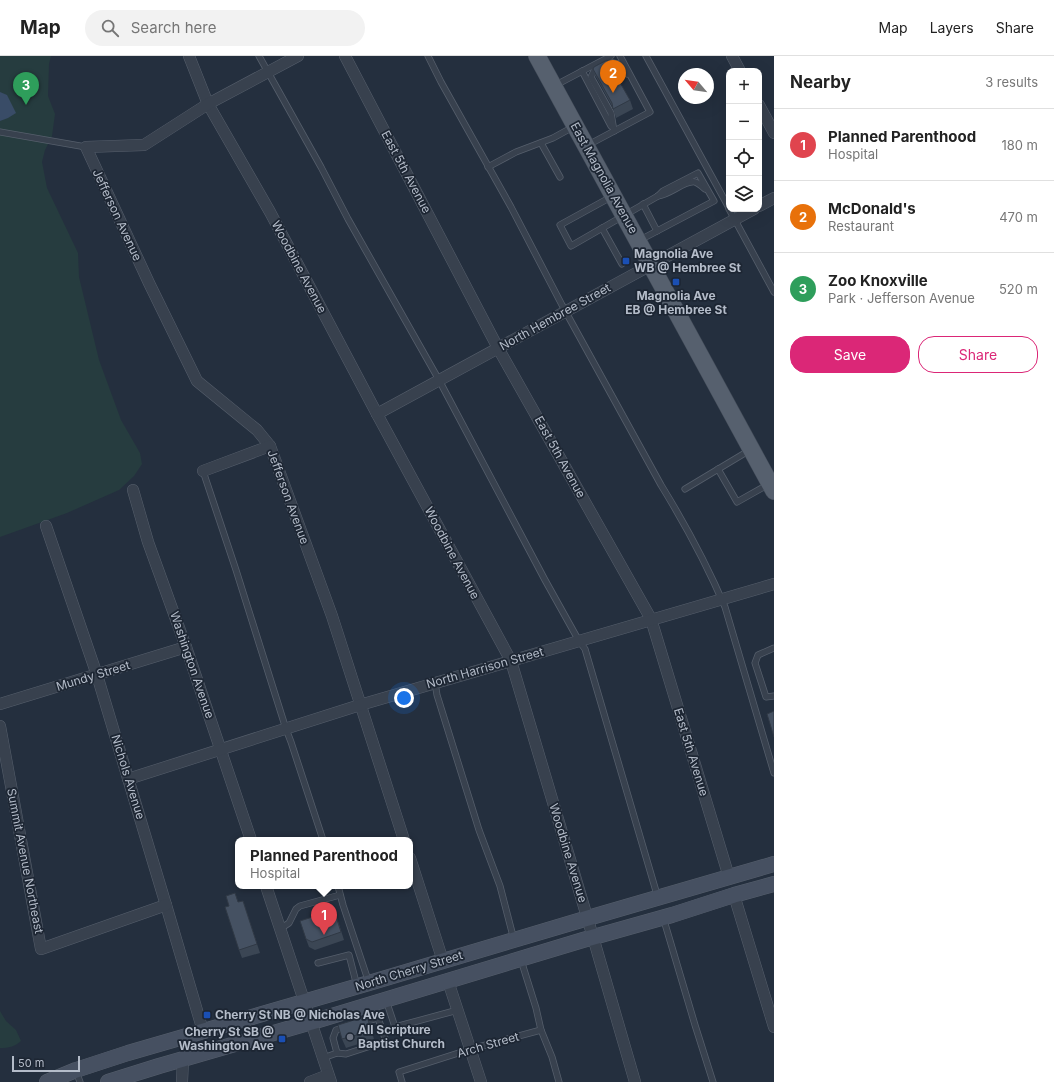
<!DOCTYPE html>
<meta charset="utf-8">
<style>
body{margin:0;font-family:Inter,sans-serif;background:#f2f2f2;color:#222}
.controls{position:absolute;right:12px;top:12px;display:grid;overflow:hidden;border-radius:8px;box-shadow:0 4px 16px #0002}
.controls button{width:36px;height:36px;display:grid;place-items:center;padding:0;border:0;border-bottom:1px solid #e0e0e0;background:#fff;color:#222;font:20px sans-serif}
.compass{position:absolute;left:678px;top:12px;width:36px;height:36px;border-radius:50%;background:#fff;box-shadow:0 4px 16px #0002;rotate:299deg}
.scale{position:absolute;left:12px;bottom:10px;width:68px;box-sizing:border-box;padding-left:4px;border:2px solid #b4bcc9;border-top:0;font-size:11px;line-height:14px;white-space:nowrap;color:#b4bcc9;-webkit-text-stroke:3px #1d2633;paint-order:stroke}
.you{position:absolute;left:404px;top:642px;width:14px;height:14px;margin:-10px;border:3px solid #fff;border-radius:50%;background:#1a73e8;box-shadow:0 0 0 6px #1a73e833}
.badge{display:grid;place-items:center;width:26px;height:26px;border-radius:50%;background:#db2777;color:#fff;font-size:13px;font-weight:700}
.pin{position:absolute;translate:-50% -33px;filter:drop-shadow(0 1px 2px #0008)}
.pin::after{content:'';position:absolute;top:21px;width:14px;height:12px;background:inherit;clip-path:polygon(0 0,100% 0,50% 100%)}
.popup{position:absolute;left:235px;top:781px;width:178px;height:52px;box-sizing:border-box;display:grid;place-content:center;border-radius:8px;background:#fff;filter:drop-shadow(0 1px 3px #0005);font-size:13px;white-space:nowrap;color:#767676}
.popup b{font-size:15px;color:#222}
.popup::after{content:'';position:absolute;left:50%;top:100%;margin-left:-8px;border:8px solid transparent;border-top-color:#fff}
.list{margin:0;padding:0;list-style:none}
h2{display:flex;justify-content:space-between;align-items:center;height:52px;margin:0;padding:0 16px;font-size:17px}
h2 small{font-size:13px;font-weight:400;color:#767676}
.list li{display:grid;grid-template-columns:26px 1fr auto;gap:12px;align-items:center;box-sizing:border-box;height:72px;padding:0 16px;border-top:1px solid #e0e0e0}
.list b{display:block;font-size:15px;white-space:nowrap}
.list p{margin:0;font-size:13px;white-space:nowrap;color:#767676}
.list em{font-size:13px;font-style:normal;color:#767676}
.actions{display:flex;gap:8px;padding:12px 16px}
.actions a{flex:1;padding:9px 0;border:1px solid #db2777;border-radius:16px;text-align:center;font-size:14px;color:#db2777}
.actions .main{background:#db2777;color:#fff}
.icon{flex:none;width:22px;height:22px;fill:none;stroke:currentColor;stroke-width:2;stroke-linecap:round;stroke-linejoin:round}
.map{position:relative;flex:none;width:774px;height:1026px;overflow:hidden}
header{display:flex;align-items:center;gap:24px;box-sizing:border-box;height:56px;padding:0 20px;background:#fff;border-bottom:1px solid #e0e0e0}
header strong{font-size:19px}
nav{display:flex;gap:22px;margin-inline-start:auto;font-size:14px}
.search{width:280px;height:36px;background:#f2f2f2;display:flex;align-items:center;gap:10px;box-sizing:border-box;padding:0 14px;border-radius:22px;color:#767676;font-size:15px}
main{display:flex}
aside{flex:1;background:#fff}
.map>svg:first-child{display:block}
.green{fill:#263c3f}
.water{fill:#394c67}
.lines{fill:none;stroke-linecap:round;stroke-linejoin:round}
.service-casing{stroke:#565f6c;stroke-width:7}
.minor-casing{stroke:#565f6c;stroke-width:12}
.secondary-casing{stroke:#565f6c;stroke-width:16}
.primary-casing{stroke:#414a57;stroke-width:18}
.service{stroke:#38414e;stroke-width:5.5}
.minor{stroke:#38414e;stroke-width:11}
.secondary{stroke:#465061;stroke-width:15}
.primary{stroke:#56606e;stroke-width:17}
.wall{fill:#3b4654}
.shaded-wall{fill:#303945}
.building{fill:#455162;stroke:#303945}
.transit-dot{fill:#1a4fb4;stroke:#1d2633;stroke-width:1.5}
.worship-dot{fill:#6b7280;stroke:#1d2633;stroke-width:1.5}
.labels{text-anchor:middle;stroke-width:3.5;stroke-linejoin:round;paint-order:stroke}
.street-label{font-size:12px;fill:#b4bcc9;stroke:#1d2633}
.poi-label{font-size:12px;font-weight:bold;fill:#b4bcc9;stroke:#1d2633;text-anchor:start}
</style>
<header>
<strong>Map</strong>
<div class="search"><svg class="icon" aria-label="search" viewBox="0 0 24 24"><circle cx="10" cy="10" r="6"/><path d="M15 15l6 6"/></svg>Search here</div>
<nav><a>Map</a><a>Layers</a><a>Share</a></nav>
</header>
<main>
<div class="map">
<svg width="774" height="1026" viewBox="0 0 774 1026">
<rect width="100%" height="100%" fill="#242f3e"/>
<g class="green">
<polygon points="0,0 51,0 49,8 48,40 55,58 52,80 45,94 42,106 47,132 78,197 79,221 99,304 121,364 140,397 142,408 134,420 119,434 67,457 0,481"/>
<path d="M0,955L6,965L16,974L21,985C14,991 9,992 0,992Z"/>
</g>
<polygon class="water" points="0,36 7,39 16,57 8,62 0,65"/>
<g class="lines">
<g class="service-casing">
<g id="service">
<polyline points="259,0 321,111 348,163 439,324 545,524 579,585 585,593 658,842"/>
<path d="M428,0L441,26L511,151L562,249L661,429C685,468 707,509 725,551L774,717"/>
<polyline points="646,0 729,152"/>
<polyline points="582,15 611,70"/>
<polyline points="554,30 611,0"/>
<polyline points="614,75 611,57 591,21 595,13 609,6 618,8 627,18"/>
<polyline points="0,76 86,91"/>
<polyline points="541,87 560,121"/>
<polyline points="588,89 650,56 620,0"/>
<polyline points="488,111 516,96 553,82 573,71"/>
<path d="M658,140C670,139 685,124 695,126C699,127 702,131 705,133"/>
<polyline points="611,141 560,169 571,190 658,140 663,135 698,117 714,145 640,184"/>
<polyline points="643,148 657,175"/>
<polyline points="729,153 774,236"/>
<polyline points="602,172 622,208"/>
<polyline points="718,413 737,446 769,428"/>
<polyline points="203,415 236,514 286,673 291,686 323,784"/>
<polyline points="685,433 750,394"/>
<polyline points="774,592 758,599 755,607 766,641 774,640"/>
<polyline points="435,627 437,639 479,774 500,830 514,884"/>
<polyline points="338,830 343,849 369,927"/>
<polyline points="663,861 695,969 713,1026"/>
<polyline points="280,873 289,867 296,853 300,850 340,839"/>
<polyline points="521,904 536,952 541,974 552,1001 559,1026"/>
<polyline points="318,907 349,899 357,930"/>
<polyline points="386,944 395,971 458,954"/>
<polyline points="362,967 378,962 374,949"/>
<polyline points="337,997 346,998 386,985 378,962"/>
<polyline points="323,1002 337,997 333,982 336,974 346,971"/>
<polyline points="76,1015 80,1026"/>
<polyline points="402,1026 399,1016 471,993 541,974"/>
</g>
</g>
<g class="minor-casing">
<g id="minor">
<polyline points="189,0 208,48 270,156 377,358 511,605 593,881 635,1026"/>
<polyline points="298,0 208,48 144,89 86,91 149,227 197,325 257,374 270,390 332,560 404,784"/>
<polyline points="345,0 498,292 651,563 729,821"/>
<polyline points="732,0 740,15"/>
<polyline points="759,49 774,77"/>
<polyline points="759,150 774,142"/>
<polyline points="377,358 754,153"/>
<polyline points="203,415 270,390"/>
<polyline points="133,434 148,486 186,591 251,784"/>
<polyline points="46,470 97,619 166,849 203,975"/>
<polyline points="0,648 186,591"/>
<polyline points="0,670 41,893 166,849"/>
<polyline points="128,723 360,649 774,528"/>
<polyline points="410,802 443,905"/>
<polyline points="266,830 331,1026"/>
<polyline points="734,839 774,971"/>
<polyline points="448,925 481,1026"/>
<polyline points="182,1026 183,1004"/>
<polyline points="310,1026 328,1019"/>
</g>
</g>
<g class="secondary-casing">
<g id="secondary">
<polyline points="47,1026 76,1014 128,997 369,927 588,862 774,808"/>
<polyline points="108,1026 159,1010 322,963 583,884 672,859 734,839 774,828"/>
</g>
</g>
<g class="primary-casing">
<polyline id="primary" points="537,0 774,435"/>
</g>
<use href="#service" class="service"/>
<use href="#minor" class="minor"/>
<use href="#secondary" class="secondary"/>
<use href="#primary" class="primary"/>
</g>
<g class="wall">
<polygon points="593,13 630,44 633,53 616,62 613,52 596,21"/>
<polygon points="243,845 260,897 242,902 239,894 239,846"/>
<polygon points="337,862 344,884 315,894 309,891 306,883"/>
<polygon points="367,960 374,983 346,992 342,983"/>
</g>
<polygon class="shaded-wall" points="367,960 370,969 374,983 371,975"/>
<g class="building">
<polygon points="607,4 630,44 613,53 612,47 593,13 594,11"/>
<polygon points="774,655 774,681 767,658"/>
<polygon points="235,837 238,846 243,845 257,888 239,894 225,851 229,850 226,840"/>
<polygon points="334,854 341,876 312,886 306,883 300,865"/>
<polygon points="367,960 371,975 342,983 338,969"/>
</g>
<g class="transit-dot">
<rect x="622" y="201" width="8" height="8" rx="2"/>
<rect x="672" y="222" width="8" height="8" rx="2"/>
<rect x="203" y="955" width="8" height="8" rx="2"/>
<rect x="278" y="979" width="8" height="8" rx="2"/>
</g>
<circle class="worship-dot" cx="350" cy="981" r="4"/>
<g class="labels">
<g class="street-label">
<text transform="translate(406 116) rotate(62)" y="4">East 5th Avenue</text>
<text transform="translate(604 122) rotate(61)" y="4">East Magnolia Avenue</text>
<text transform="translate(117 159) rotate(65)" y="4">Jefferson Avenue</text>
<text transform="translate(299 211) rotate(62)" y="4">Woodbine Avenue</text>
<text transform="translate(555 261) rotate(-29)" y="4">North Hembree Street</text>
<text transform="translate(560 401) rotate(61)" y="4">East 5th Avenue</text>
<text transform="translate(288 441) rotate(70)" y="4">Jefferson Avenue</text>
<text transform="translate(452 497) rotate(62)" y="4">Woodbine Avenue</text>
<text transform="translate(192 609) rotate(71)" y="4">Washington Avenue</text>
<text transform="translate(485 612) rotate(-16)" y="4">North Harrison Street</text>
<text transform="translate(93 620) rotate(-17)" y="4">Mundy Street</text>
<text transform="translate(691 696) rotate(73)" y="4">East 5th Avenue</text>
<text transform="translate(128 721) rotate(73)" y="4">Nichols Avenue</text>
<text transform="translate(568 797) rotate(73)" y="4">Woodbine Avenue</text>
<text transform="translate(25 805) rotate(79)" y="4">Summit Avenue Northeast</text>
<text transform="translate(409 915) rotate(-17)" y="4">North Cherry Street</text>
<text transform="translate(488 989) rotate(-16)" y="4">Arch Street</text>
</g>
<g class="poi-label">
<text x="634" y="202">Magnolia Ave<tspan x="634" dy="14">WB @ Hembree St</tspan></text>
<text x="676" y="244" text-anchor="middle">Magnolia Ave<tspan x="676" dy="14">EB @ Hembree St</tspan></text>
<text x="215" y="963">Cherry St NB @ Nicholas Ave</text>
<text x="358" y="978">All Scripture<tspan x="358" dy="14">Baptist Church</tspan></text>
<text x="274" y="980" text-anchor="end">Cherry St SB @<tspan x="274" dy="14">Washington Ave</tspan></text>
</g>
</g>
</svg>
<div class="controls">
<button>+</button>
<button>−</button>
<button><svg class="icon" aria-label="locate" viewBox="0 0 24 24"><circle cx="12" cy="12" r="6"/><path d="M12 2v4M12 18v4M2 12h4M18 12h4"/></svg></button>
<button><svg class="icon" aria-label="layers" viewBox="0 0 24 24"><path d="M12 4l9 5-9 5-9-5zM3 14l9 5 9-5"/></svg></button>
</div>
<svg class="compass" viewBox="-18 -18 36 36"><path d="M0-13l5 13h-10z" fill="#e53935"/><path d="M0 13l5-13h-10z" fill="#767676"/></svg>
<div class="scale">50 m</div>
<div class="you"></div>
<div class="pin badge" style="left:324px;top:879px;background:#e0444e">1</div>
<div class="popup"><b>Planned Parenthood</b>Hospital</div>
<div class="pin badge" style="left:613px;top:37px;background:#e8710a">2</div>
<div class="pin badge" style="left:26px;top:49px;background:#2e9e5b">3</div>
</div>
<aside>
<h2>Nearby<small>3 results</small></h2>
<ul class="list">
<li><span class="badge" style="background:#e0444e">1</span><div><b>Planned Parenthood</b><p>Hospital</p></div><em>180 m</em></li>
<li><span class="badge" style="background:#e8710a">2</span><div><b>McDonald's</b><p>Restaurant</p></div><em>470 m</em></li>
<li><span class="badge" style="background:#2e9e5b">3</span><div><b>Zoo Knoxville</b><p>Park · Jefferson Avenue</p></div><em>520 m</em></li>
</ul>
<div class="actions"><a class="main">Save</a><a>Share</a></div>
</aside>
</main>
